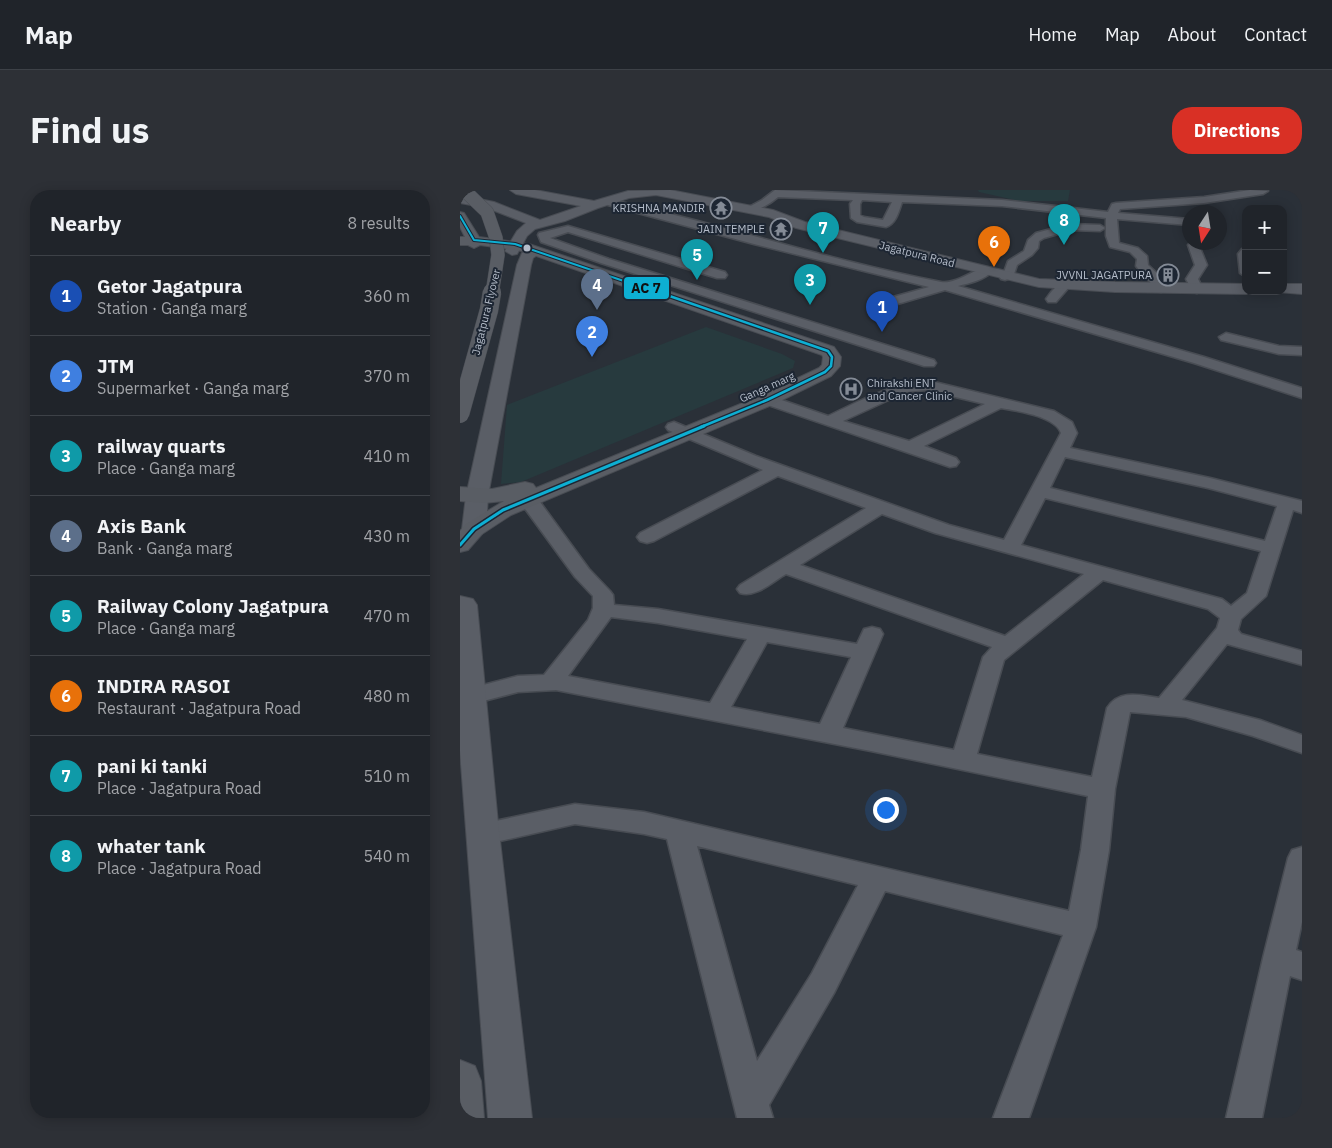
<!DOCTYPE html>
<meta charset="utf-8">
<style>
body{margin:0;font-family:"IBM Plex Sans",sans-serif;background:#2d3036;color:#f1f3f6}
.controls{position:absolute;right:15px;top:15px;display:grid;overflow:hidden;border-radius:10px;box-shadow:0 2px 12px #0003}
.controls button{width:45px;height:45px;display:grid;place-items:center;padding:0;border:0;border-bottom:1px solid #3d4147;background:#20242a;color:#f1f3f6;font:25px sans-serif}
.compass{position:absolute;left:722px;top:15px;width:45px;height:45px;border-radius:50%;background:#20242a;box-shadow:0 2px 12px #0003;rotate:192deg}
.you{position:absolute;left:425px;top:619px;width:18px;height:18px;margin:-12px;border:4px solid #fff;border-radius:50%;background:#1a73e8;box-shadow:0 0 0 8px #1a73e833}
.badge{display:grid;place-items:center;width:32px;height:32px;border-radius:50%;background:#d93025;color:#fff;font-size:16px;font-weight:700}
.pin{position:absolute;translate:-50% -41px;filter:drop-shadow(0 1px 2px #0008)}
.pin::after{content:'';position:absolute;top:26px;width:18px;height:15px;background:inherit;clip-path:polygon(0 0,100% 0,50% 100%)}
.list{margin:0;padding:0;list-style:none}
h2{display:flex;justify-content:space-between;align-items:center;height:65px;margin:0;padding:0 20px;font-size:21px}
h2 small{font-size:16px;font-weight:400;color:#a2a4a8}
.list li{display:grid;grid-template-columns:32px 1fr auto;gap:15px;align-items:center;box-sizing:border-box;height:80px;padding:0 20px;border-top:1px solid #3d4147}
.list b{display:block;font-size:19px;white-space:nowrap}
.list p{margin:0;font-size:16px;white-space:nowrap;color:#a2a4a8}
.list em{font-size:16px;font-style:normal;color:#a2a4a8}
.map{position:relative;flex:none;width:842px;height:928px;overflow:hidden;border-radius:20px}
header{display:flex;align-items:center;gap:30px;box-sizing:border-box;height:70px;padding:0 25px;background:#20242a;border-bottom:1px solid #3d4147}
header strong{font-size:24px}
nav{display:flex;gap:28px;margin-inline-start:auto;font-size:18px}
.intro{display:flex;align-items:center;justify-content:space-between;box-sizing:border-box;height:120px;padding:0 30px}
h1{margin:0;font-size:35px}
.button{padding:12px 22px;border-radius:20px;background:#d93025;color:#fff;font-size:18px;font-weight:700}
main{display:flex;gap:30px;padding:0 30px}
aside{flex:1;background:#20242a;border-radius:20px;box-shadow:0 2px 12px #0003}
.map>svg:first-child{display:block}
.green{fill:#273a3e}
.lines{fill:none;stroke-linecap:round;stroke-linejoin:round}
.minor-casing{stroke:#484c53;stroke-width:3}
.tertiary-casing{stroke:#484c53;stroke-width:2}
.secondary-casing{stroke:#484c53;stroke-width:2}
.minor{fill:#5a5e66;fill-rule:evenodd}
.tertiary{fill:#5a5e66;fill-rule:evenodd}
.secondary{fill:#595d64;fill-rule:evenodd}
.secondary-bridge-far1-casing{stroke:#484c53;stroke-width:14;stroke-linecap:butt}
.secondary-bridge-casing{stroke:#484c53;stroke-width:19;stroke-linecap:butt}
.secondary-bridge-far1{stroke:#595d64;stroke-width:13}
.secondary-bridge{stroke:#595d64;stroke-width:18}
.bus-1-far2-casing{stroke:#1d2633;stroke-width:4}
.bus-1-far1-casing{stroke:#1d2633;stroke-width:5}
.bus-1-casing{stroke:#1d2633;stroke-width:6}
.bus-1-far2{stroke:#0dafd3;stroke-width:2}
.bus-1-far1{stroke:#0dafd3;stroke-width:2.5}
.bus-1{stroke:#0dafd3;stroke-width:3}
.bus-dot{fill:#b4bcc9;stroke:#1d2633;stroke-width:2}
.labels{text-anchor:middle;stroke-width:4;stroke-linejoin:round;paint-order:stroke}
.far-poi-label{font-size:11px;fill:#b4bcc9;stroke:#1d2633;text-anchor:end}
.far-street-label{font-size:11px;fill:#b4bcc9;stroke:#1d2633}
.line-badge{stroke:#1d2633;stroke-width:2}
.pale-badge-label{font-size:14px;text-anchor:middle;font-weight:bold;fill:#111}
</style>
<header>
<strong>Map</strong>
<nav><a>Home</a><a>Map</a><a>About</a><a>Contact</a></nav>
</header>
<div class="intro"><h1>Find us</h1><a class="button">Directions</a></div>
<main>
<aside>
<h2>Nearby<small>8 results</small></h2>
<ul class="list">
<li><span class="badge" style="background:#1a4fb4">1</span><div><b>Getor Jagatpura</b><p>Station · Ganga marg</p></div><em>360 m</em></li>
<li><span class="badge" style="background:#3f7fe0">2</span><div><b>JTM</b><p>Supermarket · Ganga marg</p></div><em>370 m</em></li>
<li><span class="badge" style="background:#0f9aa8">3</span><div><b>railway quarts</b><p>Place · Ganga marg</p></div><em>410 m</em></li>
<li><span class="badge" style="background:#5c6f8a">4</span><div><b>Axis Bank</b><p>Bank · Ganga marg</p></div><em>430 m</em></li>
<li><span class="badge" style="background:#0f9aa8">5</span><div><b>Railway Colony Jagatpura</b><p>Place · Ganga marg</p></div><em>470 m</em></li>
<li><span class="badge" style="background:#e8710a">6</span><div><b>INDIRA RASOI</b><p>Restaurant · Jagatpura Road</p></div><em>480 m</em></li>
<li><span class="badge" style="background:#0f9aa8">7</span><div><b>pani ki tanki</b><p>Place · Jagatpura Road</p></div><em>510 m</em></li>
<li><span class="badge" style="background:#0f9aa8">8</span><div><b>whater tank</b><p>Place · Jagatpura Road</p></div><em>540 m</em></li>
</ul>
</aside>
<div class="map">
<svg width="842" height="928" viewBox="0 0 842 928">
<rect width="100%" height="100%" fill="#2a3038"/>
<g class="green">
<polygon points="518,0 610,0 608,11 559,11 519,2"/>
<polygon points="246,137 322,164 335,171 333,178 61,292 41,294 47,215"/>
</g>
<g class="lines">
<g class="minor-casing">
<g id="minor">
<path d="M315,0L542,10L648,22L652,14L656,13L744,7L790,0L808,1L803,4L744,13L660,19L658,23L729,29V35L657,29L659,53L678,58L687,66L688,75L699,85L707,98L701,102L697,101C690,91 683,85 676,76L677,69L670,62L650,57L646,46V28L542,16L442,12C439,21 436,34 426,37L397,32L391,28L390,14L393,10L318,7C310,14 301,19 290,22L285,19L302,10ZM402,10L432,12L423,30L404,27L400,25V14Z"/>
<path d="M152,10C262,34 370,71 481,92C497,95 518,75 531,78L533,81C524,90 510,93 498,96L744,167L842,198V208L734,173L485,100L434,115H426L424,112L426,109L469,97L294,54L148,15L147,13Z"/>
<polygon points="610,34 640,35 645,38 640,41 612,40 584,48 579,51 578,58 572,65 557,75 553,87 545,90 541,89 539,86 544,82 548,71 564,61 568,50 576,43"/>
<polygon points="108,36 265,82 267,85 265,88 257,88 108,42 90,48 149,69 474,170 476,173 474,176 464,176 141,73 81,52 78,45 79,43"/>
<polygon points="731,52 738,53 747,75 738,89 743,99 737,103 733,102 726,89 735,75 728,55"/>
<polygon points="786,58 786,87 780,83 778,64 782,59"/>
<path d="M604,92L610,96L596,112H588L586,109C590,103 597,94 604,92Z"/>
<polygon points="766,143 819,156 842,157 842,165 819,164 761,150 759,147"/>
<path d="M466,190L594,221L612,232L617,243L610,258L750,288L842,311V323L833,320L806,406L781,429L778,440L781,444L842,461V475L767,454L722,510L800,530L842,545V563L793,546L726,527L670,522L655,599L649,660L636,737L569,928H533L603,745L425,701L374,803L309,915L313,928H277L207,649L184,644L115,634L22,655L12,652L8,644L12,636L115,614L184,622L609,721L621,660L628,606L411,561L96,500L58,502L12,514L4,512L0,506L4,500L58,486L84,485L128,430L133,418V406L115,387L66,320L46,308L43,304L46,300L52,299L80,312L129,379L150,401L153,405L154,415L198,419L397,454L404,439L412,437L420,439L423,444L383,538L494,560L523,467L532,457L326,384C312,392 296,408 280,403L277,399L280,395L406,318L318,286L194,351L187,353L180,351L177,347L180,343L303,280L208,240L206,237L208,234L214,232L296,266L489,335L544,350L601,243C595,226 558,221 541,218L464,256L496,268L499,272L496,276L490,277L302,213L299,210L302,207L307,205L368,226C402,210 428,195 466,190ZM466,200L525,214L449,251L383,231L446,202ZM605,267L748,298L817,316L805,351L590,298ZM585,308L801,361L787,403L771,416L762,409L561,355ZM422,324L475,343L624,384L545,446L340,375ZM643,390L748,419L760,428L757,438L699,508C680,505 659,499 647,518L632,587L517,564L544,470ZM151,427L198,433L287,449L250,513L108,486ZM307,452L391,467L360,534L271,517ZM237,656L398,695L352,783L297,871Z"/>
<polygon points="842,657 842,732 836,760 842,762 842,790 830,786 802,928 766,928 803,768 828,668 832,660"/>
</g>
</g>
<g class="tertiary-casing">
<g id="tertiary">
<polygon points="50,0 75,0 134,11 168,1 210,0 313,20 345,32 579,89 655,92 786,94 786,101 792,101 786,104 655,102 579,97 336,38 309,27 196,5 169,8 138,18 105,31 75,39 67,46 57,64 52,65 45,61 57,41 66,33 27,18 0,13 0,5 34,12 80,30 121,16 56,4"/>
<polygon points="76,57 83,61 73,68 71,75 28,306 26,339 22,344 14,346 6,344 2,339 6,306 57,75 62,63"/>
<polygon points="823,94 842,94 842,104 818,102 823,101"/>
<polygon points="0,406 13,409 17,415 38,633 72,928 28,928 0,561"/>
</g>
</g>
<g class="secondary-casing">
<g id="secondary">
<polygon points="0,22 4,23 19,47 69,54 374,157 381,167 380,176 371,186 314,214 51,325 22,344 8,360 0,362 0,341 6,334 44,311 24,313 0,311 0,297 32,299 65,292 73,294 76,298 300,206 359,178 362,175 363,167 362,165 62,61 20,55 14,58 8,55 0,55 0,47 5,47 0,37"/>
<polygon points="0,870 15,876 21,891 24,928 0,928"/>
</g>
</g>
<use href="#minor" class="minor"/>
<use href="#tertiary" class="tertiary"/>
<use href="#secondary" class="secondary"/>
<g class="secondary-bridge-far1-casing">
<polyline id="secondary-bridge-far1" points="4,0 27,22 36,48 38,65 32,104"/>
</g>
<g class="secondary-bridge-casing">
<polyline id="secondary-bridge" points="0,224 29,120 32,102"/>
</g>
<use href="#secondary-bridge-far1" class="secondary-bridge-far1"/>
<use href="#secondary-bridge" class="secondary-bridge"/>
<g class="bus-1-far2-casing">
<polyline id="bus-1-far2" points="0,26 14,50 55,54 202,104"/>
</g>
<g class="bus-1-far1-casing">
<polyline id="bus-1-far1" points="198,102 368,161 372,167 371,176 365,182 307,210 241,237"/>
</g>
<g class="bus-1-casing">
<polyline id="bus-1" points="0,355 14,339 43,320 244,236"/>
</g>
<use href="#bus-1-far2" class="bus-1-far2"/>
<use href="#bus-1-far1" class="bus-1-far1"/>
<use href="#bus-1" class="bus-1"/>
</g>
<defs>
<g id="temple-ring" transform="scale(1.125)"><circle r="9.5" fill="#1d2633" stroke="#848b96" stroke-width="1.5"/><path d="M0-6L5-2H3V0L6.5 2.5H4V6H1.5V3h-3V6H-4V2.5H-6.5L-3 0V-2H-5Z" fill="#848b96"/></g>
<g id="building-ring" transform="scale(1.125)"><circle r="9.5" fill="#1d2633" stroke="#848b96" stroke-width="1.5"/><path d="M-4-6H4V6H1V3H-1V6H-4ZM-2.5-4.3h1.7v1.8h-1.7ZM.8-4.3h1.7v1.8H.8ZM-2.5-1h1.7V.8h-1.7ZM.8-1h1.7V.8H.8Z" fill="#848b96"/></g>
<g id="hospital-ring" transform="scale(1.125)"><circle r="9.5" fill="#1d2633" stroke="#848b96" stroke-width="1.5"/><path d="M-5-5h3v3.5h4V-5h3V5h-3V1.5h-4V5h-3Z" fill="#848b96"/></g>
</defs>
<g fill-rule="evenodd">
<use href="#temple-ring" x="261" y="18"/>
<use href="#temple-ring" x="321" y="39"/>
<use href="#building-ring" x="708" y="85"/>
<use href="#hospital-ring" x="391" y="199"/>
</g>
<circle class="bus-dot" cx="67" cy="58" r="4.5"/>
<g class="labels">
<g class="far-poi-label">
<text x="245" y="22">KRISHNA MANDIR</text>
<text x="305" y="43">JAIN TEMPLE</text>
<text x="692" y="89">JVVNL JAGATPURA</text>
<text x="407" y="197" text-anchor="start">Chirakshi ENT<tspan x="407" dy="13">and Cancer Clinic</tspan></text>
</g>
<g class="far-street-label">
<text transform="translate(457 64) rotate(14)" y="4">Jagatpura Road</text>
<text transform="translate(26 122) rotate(-76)" y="4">Jagatpura Flyover</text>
<text transform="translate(307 197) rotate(-24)" y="4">Ganga marg</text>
</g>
</g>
<rect class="line-badge" x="163" y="86" width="47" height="24" rx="5" fill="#0dafd3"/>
<g class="pale-badge-label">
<text x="186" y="103">AC 7</text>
</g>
</svg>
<div class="controls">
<button>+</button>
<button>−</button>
</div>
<svg class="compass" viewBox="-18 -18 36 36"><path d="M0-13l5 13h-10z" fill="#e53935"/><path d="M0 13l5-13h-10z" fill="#a2a4a8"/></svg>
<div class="you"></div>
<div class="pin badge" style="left:422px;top:142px;background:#1a4fb4">1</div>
<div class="pin badge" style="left:132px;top:167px;background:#3f7fe0">2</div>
<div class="pin badge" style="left:350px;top:115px;background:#0f9aa8">3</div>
<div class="pin badge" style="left:137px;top:120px;background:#5c6f8a">4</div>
<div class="pin badge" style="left:237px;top:90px;background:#0f9aa8">5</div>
<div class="pin badge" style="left:534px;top:77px;background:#e8710a">6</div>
<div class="pin badge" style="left:363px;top:63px;background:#0f9aa8">7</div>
<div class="pin badge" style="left:604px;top:55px;background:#0f9aa8">8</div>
</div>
</main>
